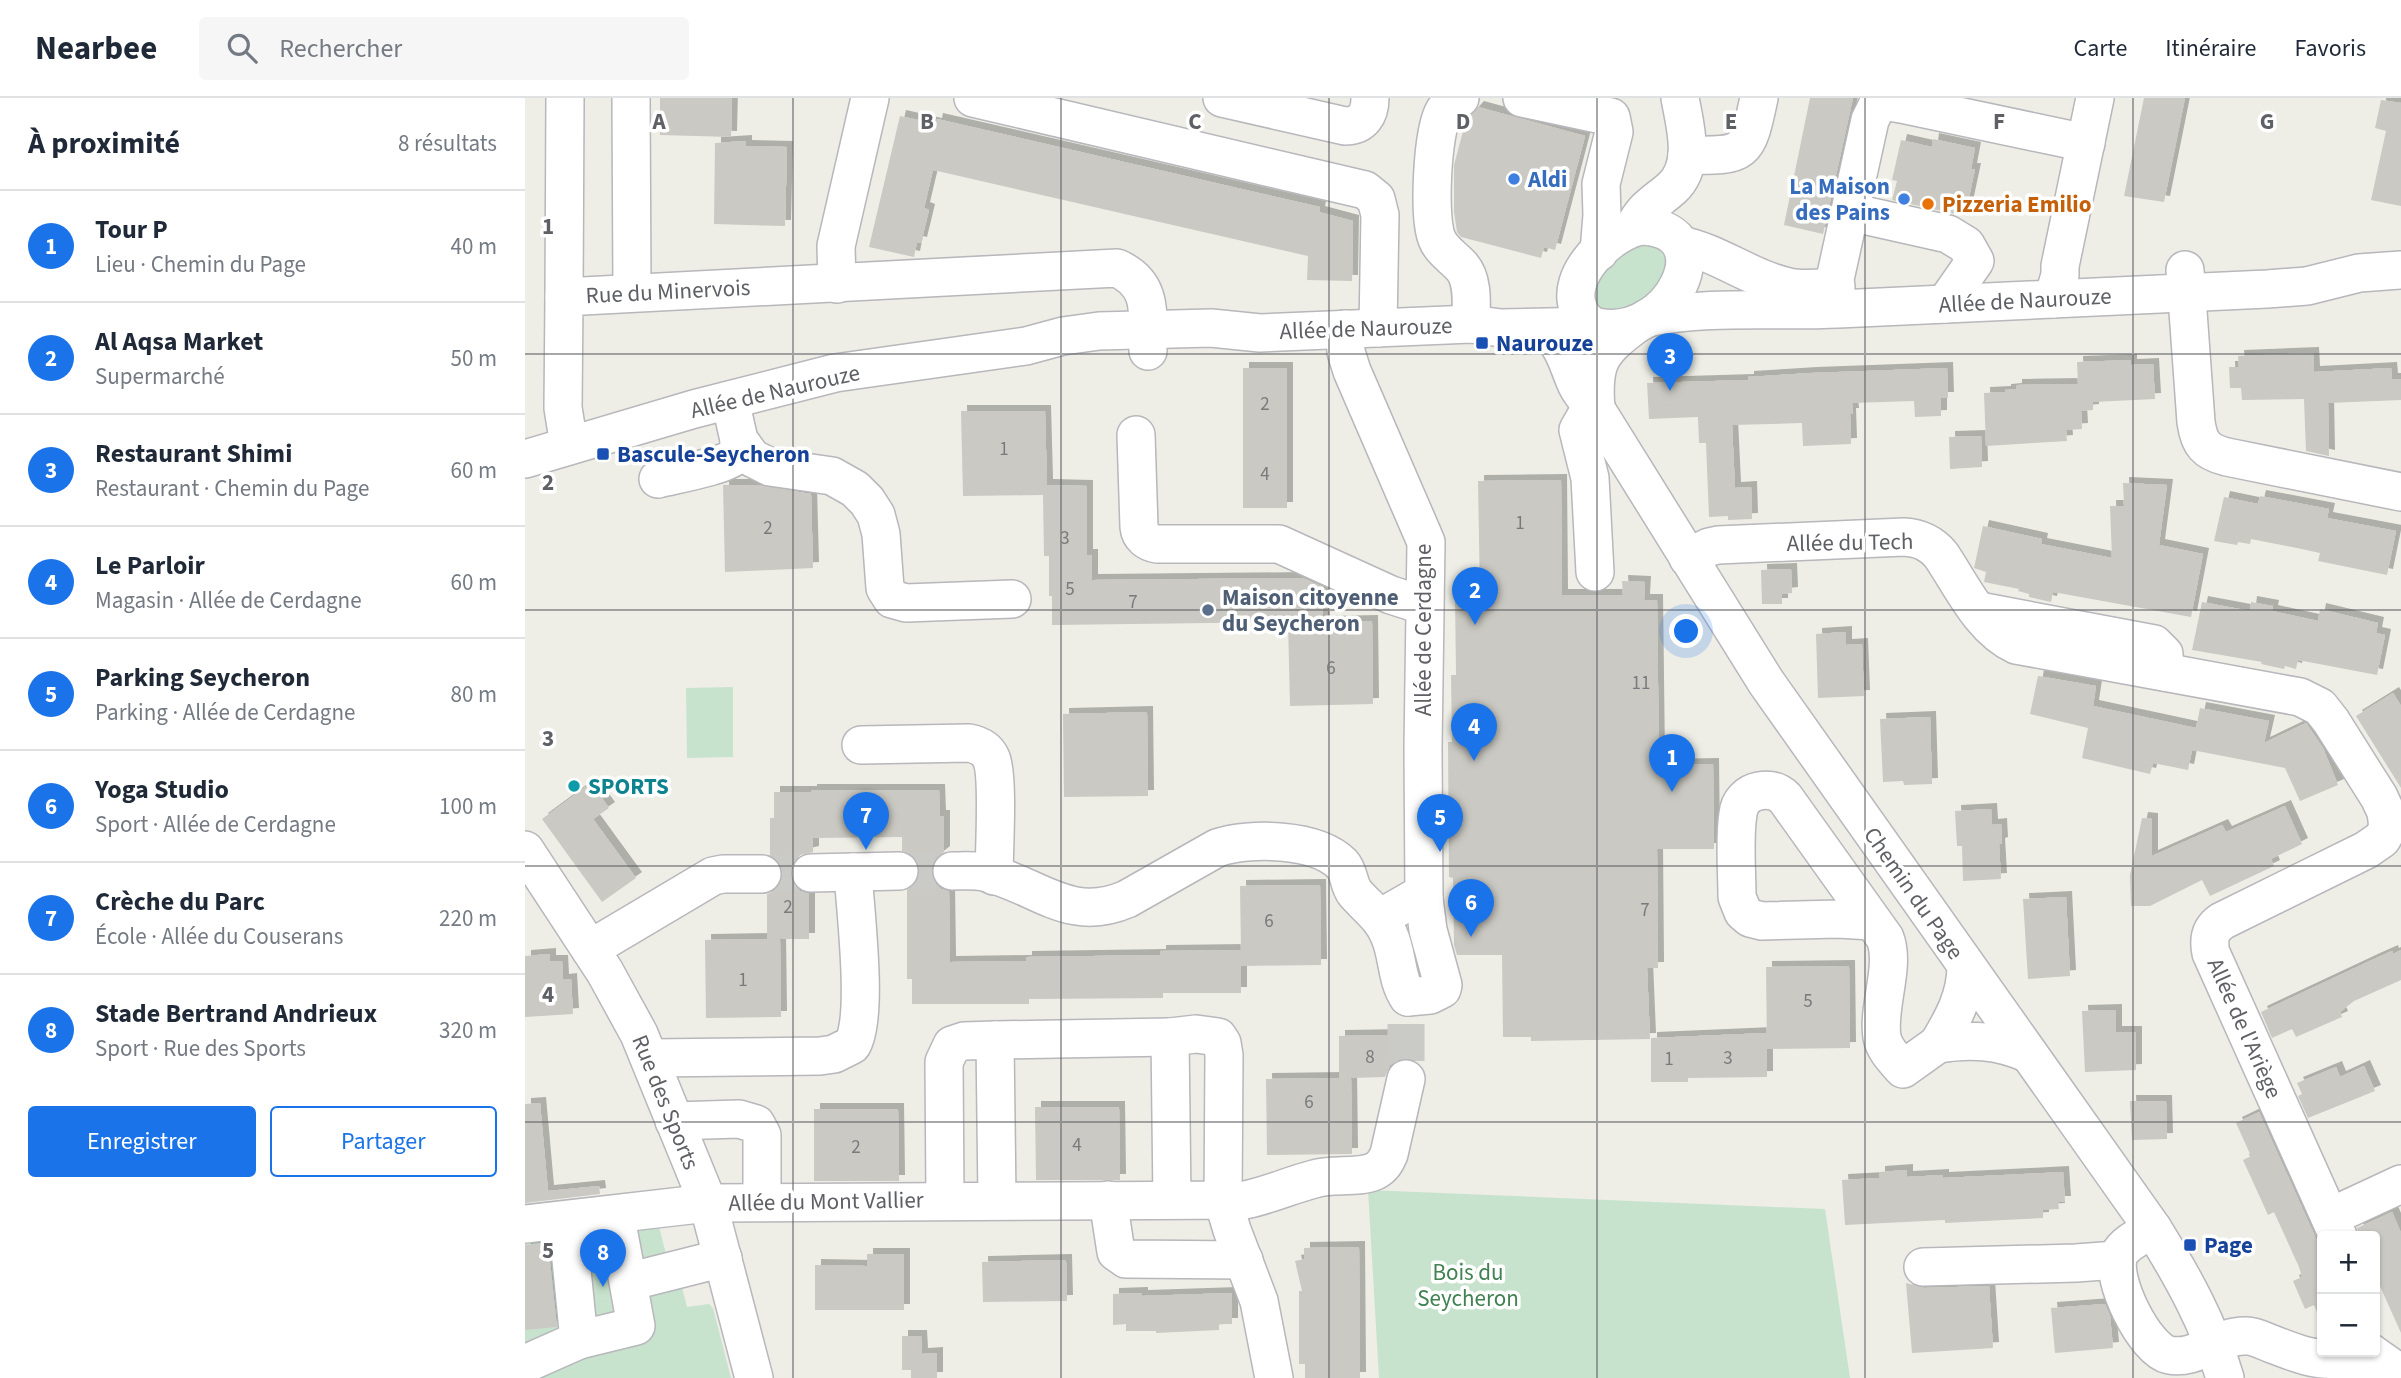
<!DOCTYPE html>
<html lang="fr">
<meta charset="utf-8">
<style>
body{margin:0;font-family:"Source Sans 3",sans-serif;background:#f6f6f7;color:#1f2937}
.controls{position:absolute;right:21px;bottom:21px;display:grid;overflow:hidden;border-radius:7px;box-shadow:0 2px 5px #0004}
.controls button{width:63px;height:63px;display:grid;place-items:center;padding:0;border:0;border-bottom:2px solid #e0e1e3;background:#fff;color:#1f2937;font:35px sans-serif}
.you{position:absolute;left:1162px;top:534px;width:24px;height:24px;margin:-18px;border:5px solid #fff;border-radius:50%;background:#1a73e8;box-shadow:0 0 0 10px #1a73e833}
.badge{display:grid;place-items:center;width:46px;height:46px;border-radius:50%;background:#1a73e8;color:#fff;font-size:23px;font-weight:700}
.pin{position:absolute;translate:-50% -58px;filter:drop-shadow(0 2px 4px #0008)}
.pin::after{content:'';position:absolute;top:37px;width:24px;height:21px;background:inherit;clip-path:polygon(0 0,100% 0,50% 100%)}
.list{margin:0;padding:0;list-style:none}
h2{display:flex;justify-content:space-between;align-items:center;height:91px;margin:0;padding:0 28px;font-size:30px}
h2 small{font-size:23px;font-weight:400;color:#747a83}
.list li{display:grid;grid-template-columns:46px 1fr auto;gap:21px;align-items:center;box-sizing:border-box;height:112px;padding:0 28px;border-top:2px solid #e0e1e3}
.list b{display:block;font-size:26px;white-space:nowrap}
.list p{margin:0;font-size:23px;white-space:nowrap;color:#747a83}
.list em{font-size:23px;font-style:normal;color:#747a83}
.actions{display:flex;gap:14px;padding:21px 28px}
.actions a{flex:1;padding:16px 0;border:2px solid #1a73e8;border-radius:7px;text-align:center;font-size:24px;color:#1a73e8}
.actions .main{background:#1a73e8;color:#fff}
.icon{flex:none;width:38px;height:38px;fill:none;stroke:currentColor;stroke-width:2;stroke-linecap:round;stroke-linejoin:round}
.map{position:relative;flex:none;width:1876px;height:1280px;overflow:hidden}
header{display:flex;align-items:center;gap:42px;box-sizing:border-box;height:98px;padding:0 35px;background:#fff;border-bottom:2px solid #e0e1e3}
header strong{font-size:33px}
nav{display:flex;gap:38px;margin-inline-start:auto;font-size:24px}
.search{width:490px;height:63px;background:#f6f6f7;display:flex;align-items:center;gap:18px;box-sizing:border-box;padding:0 24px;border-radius:7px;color:#747a83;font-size:26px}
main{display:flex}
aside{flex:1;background:#fff}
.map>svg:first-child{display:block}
.green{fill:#c7e3cd}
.building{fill:#cac9c3;filter:url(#shadow)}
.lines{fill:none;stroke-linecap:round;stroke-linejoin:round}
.minor-tunnel{stroke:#cacac6;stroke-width:37;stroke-dasharray:37 18;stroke-linecap:butt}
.minor-casing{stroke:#b7b7bc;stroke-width:40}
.minor{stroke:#fff;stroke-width:37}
.grid{fill:none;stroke:#5e6065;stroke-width:2;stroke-opacity:0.55}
.shop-dot{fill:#3f7fe0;stroke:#fff;stroke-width:2.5}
.food-dot{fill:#e8710a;stroke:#fff;stroke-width:2.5}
.transit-dot{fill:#1a4fb4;stroke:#fff;stroke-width:2.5}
.service-dot{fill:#5c6f8a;stroke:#fff;stroke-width:2.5}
.culture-dot{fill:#0f9aa8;stroke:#fff;stroke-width:2.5}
.labels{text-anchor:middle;stroke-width:7;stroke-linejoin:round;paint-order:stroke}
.number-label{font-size:19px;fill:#797a7c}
.shop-label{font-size:23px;font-weight:bold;fill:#366cbe;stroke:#fff;text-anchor:start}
.food-label{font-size:23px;font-weight:bold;fill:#c56008;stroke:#fff;text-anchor:start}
.street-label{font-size:23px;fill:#5e6065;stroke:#fff}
.transit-label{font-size:23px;font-weight:bold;fill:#164399;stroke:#fff;text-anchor:start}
.service-label{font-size:23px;font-weight:bold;fill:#4e5e75;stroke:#fff;text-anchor:start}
.culture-label{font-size:23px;font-weight:bold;fill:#0d838f;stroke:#fff;text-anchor:start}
.park-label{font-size:23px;fill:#418152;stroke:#fff}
.grid-label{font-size:23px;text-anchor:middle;font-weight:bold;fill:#5e6065;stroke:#fff;stroke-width:7;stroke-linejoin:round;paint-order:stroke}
</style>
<header>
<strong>Nearbee</strong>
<div class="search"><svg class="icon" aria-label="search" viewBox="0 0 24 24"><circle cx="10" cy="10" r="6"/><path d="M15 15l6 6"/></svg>Rechercher</div>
<nav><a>Carte</a><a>Itinéraire</a><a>Favoris</a></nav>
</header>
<main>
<aside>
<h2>À proximité<small>8 résultats</small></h2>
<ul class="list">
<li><span class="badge">1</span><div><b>Tour P</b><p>Lieu · Chemin du Page</p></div><em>40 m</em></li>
<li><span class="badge">2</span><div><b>Al Aqsa Market</b><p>Supermarché</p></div><em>50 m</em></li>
<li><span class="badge">3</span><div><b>Restaurant Shimi</b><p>Restaurant · Chemin du Page</p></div><em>60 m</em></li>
<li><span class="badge">4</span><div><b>Le Parloir</b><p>Magasin · Allée de Cerdagne</p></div><em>60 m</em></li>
<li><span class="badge">5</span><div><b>Parking Seycheron</b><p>Parking · Allée de Cerdagne</p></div><em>80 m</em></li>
<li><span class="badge">6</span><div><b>Yoga Studio</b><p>Sport · Allée de Cerdagne</p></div><em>100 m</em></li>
<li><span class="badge">7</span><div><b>Crèche du Parc</b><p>École · Allée du Couserans</p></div><em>220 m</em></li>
<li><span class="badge">8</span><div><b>Stade Bertrand Andrieux</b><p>Sport · Rue des Sports</p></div><em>320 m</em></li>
</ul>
<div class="actions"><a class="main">Enregistrer</a><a>Partager</a></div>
</aside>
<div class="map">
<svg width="1876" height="1280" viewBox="0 0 1876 1280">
<defs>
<filter id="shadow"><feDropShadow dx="6" dy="-6" stdDeviation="0" flood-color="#0004"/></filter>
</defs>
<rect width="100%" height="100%" fill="#eeeee7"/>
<g class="green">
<path d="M1118,144L1133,149L1142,164L1132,192L1104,213L1079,214C1045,183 1093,157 1118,144Z"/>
<polygon points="208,589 208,659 162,660 161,590"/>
<polygon points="843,1092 1300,1111 1325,1280 854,1280"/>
<polygon points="128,1105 143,1164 150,1162 162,1209 184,1206 188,1210 206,1280 0,1280 0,1116"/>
</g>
<g class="building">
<polygon points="135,0 207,0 206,39 135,37"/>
<polygon points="1285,0 1328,0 1298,136 1259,127"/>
<polygon points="1619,0 1660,0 1639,104 1599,98"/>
<polygon points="1856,2 1876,5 1876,108 1846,102 1861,33 1850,30"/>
<polygon points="953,9 1060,38 1030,152 1019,149 1016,160 936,139 932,134 929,114 929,67 941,22"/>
<polygon points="375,18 411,26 412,21 795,109 794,114 828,123 827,183 782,182 783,158 408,72 399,110 404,112 396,145 392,144 389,159 344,149"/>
<polygon points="1408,41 1450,50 1446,71 1450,71 1440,118 1367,102 1372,83 1367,82 1376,42 1407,49"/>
<polygon points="221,43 221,48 262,49 260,128 189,126 190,45"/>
<polygon points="1788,255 1789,274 1866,270 1867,281 1876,281 1876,302 1803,305 1804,358 1781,353 1779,301 1717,302 1716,290 1705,290 1704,269 1714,269 1713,258"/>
<polygon points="1606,262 1606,267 1628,266 1630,301 1568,304 1568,312 1556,313 1557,331 1541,332 1542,343 1461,348 1459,295 1480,294 1480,292 1491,291 1491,287 1553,286 1552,264"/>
<rect x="718" y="270" width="44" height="140"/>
<polygon points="1422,270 1423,300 1416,300 1416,318 1390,319 1389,303 1327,305 1328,316 1325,316 1326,346 1278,348 1277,325 1207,327 1210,390 1226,389 1227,421 1203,422 1203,418 1184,419 1181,345 1174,345 1173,319 1124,321 1122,285 1223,282 1223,279 1286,275"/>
<polygon points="436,313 520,313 522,387 562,388 562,457 567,457 567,482 778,480 798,489 798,524 847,523 848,606 765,608 763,524 527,527 527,498 524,498 524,458 519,458 518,397 438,398"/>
<polygon points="1456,338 1457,369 1425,371 1424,339"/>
<polygon points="1036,382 1037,497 1098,497 1097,483 1120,484 1119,502 1132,502 1134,667 1188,666 1189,751 1132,751 1133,870 1122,870 1125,941 1006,943 1006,939 978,939 977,857 932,857 929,847 928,780 924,779 923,644 927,644 926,577 931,577 930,497 955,497 953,383"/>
<polygon points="1598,385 1642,387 1634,447 1678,456 1666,519 1528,494 1526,504 1504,499 1504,496 1493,493 1494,491 1459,484 1461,474 1449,470 1458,428 1517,441 1516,446 1587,460 1585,408 1599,408"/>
<polygon points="198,387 233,387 286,396 288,470 200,474"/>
<polygon points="1735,398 1804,411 1802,420 1871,433 1862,477 1793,463 1795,455 1772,450 1726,441 1725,446 1713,444 1712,447 1689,443 1699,399 1733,406"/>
<polygon points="1266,471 1267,495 1257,496 1257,506 1237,506 1236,472"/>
<polygon points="1677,504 1725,513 1726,504 1748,508 1747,513 1793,523 1795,511 1853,525 1851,535 1860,537 1852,577 1773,562 1771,571 1760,568 1759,571 1736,566 1737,564 1667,552"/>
<polygon points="1321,534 1321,547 1337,546 1339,598 1293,600 1291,536"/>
<polygon points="1513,578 1571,588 1568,608 1671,630 1675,610 1744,623 1739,645 1781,625 1798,650 1813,687 1775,703 1760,670 1667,652 1663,672 1628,665 1625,676 1557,660 1563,630 1505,616"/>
<polygon points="1868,595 1876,608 1876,690 1831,618"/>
<polygon points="622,614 623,698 539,699 538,616"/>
<polygon points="1405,619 1407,686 1379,687 1378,683 1358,684 1355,621"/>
<polygon points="66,685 84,710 68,721 111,780 77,804 17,721"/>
<polygon points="286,692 414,692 415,718 419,718 419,754 409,762 406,774 409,784 416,791 424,793 425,864 501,863 501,859 635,857 635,853 716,852 715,788 795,787 796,867 716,868 716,895 638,895 638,900 504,901 504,906 387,906 387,881 382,881 382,792 393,782 395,773 392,763 385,755 377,753 377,739 288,740 288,754 275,757 268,764 265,775 268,786 275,793 284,796 284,841 255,841 256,919 181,920 180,842 242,841 242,796 248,794 255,787 258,777 255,765 245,757 245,720 249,720 249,694 286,694"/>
<polygon points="1760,708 1777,746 1746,761 1749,768 1685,798 1677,782 1625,808 1606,808 1605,777 1617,720 1627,721 1627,758 1697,727 1701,734"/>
<polygon points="1466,711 1467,727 1476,726 1477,745 1474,746 1476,781 1438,783 1437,748 1432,748 1430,713"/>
<polygon points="1541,799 1545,878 1503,881 1498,801"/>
<polygon points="1876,852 1876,882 1829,903 1815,914 1817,919 1771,939 1767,931 1747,940 1736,914 1849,861 1867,853 1868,856"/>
<polygon points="25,856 25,863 37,863 38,882 46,881 48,916 0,919 0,858"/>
<polygon points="1324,868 1325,950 1242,951 1241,869"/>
<polygon points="1591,912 1591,934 1611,934 1611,972 1560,974 1557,913"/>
<polygon points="1242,935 1242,979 1163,980 1163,984 1126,984 1126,940"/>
<polygon points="875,937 875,961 865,967 860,979 826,980 827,1056 742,1057 741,981 814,980 814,938"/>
<polygon points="1839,968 1850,993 1783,1020 1773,998 1777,996 1772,985 1811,969 1815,979"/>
<polygon points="1605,1003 1641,1003 1642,1041 1607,1042"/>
<polygon points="15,1005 23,1093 74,1088 75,1096 0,1105 0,1006"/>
<polygon points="510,1009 594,1009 595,1082 511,1082"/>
<polygon points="289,1011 373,1011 374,1083 289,1083"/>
<polygon points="1734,1014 1797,1154 1797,1225 1789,1207 1780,1211 1768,1183 1777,1179 1774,1169 1749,1114 1743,1117 1718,1062 1726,1058 1711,1025"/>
<polygon points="1382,1072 1382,1079 1418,1077 1418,1080 1538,1074 1540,1104 1533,1104 1534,1111 1518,1112 1518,1120 1420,1125 1420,1122 1320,1127 1317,1082 1354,1080 1354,1074"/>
<polygon points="1867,1114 1876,1135 1876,1235 1850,1177 1850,1138 1834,1138 1832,1130"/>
<polygon points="23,1144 32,1229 0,1232 0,1147"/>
<polygon points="834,1149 835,1280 780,1280 780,1266 774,1266 774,1193 777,1193 770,1163 779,1161 779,1150"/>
<polygon points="342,1156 379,1156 379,1212 290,1212 290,1167 342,1168"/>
<polygon points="541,1162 542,1203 458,1204 457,1164"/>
<polygon points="1381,1185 1399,1190 1464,1188 1468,1250 1387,1255"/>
<polygon points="617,1195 617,1198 707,1195 707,1226 694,1226 694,1232 631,1235 631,1233 601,1233 601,1226 588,1227 588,1196"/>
<polygon points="1580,1206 1585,1218 1588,1250 1530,1255 1526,1210"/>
<polygon points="377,1238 396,1238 397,1256 412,1255 412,1280 386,1280 386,1272 377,1272"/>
</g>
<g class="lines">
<g class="minor-tunnel">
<polyline points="374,773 427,773"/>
<polyline points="237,776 286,775"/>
<polyline points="881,926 881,981"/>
</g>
<g class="minor-casing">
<g id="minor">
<polyline points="106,0 107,194"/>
<polyline points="448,0 840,92 851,101 855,117 853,230"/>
<path d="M697,0L820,28C838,28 845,16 845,0"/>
<path d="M935,0C930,4 923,8 919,13C907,33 903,120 912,141C917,153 928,159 937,169C949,183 946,208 946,226"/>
<polyline points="997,0 1086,19 1089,34 1076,86 1077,117 1074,154"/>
<path d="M1162,57C1221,58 1222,57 1234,0"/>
<polyline points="1325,114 1423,136 1441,147 1450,163 1420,206"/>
<path d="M1118,128C1201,133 1146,244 1073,229C1065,228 1057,220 1054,212C1038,178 1086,132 1118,128Z"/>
<path d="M1109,129C1120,108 1130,105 1147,90C1172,67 1160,28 1155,0"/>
<path d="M1156,147C1194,155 1226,181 1264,189C1279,192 1293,190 1308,189"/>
<path d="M1660,172L1671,324C1674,346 1681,354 1702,359L1876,394"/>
<polyline points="312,186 311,148 345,0"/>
<polyline points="1311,189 1310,181 1345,22 1352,8 1364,4 1376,6 1561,45"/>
<polyline points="39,199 40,0"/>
<polyline points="1528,201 1535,177 1535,168 1570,0"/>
<path d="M1122,220C1185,207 1249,214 1313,211C1456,204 1599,198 1742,191L1782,188L1834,175L1876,172"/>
<path d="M1011,230C1038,240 1040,260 1050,283C1054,294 1063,303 1071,311L1241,584L1628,1131C1658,1179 1684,1226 1700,1280"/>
<polyline points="820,231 821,254 827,273 901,444 898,650 899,800 888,801 855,820"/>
<polyline points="205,302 214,342 227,360 245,369 307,378 330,391 342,403 351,417 356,436 360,490 367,501 381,505 487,501"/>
<path d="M1071,311C1067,263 1075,253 1113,225"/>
<path d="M611,337L614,429C615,439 622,444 632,446H754L866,497L888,504H898"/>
<path d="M44,347L38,310L39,199L592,170C630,187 622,218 623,253"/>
<polyline points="0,361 169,311 310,275 501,248 538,238 574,233 686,230 735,235 946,226 976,230 1068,228"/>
<path d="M133,381C148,377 200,368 210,358C214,353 214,347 214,342"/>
<path d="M1163,460L1184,449L1193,447L1379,439C1395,440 1406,445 1416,457C1437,488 1456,531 1491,547L1775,599L1795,609L1806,623L1854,699L1861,714L1863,730"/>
<polyline points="1070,474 1065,380 1053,332 1061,318 1071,311"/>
<polyline points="1454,513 1629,546 1639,556 1640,574"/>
<path d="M336,647L444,645C454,647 462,651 466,660C474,677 469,755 469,778"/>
<polyline points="0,752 80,874 114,936 183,1105 229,1280"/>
<path d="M427,773C437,773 448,772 459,774C513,787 544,826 602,801L692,750C724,739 791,740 817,766C825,775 823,786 830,795C842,809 857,819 864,837C873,856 871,882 883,899"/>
<polyline points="286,775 374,773"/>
<path d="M1347,823L1313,821L1237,823L1225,820L1218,814L1212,799C1212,774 1209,739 1213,716C1214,704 1223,695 1234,693C1244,691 1253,693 1260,700L1360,840C1371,868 1352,909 1357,939C1359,951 1370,962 1378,971L1413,946"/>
<polyline points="65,851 188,778 198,776 237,776"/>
<path d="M1441,868C1441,898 1428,921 1413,946C1445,941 1473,942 1504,956"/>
<polyline points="883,899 905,897 917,891 918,887 903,832 899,800"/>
<polyline points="470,942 645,939"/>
<path d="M125,960L295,958L309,956L327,947C344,919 330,812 328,774"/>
<polyline points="149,1023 214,1021 231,1026 237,1037 237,1103"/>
<polyline points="420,1102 419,964 427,947 439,943 470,942 472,1102"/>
<polyline points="583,1102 591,1154 601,1161 719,1162"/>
<polyline points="647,1102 645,939 671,936 693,939 697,945 699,957 698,1102 707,1132 734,1203 749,1280"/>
<polyline points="1805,1119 1876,1086"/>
<path d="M0,1126L183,1105L720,1102C744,1097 766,1087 789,1081C808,1075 833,1081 850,1073C858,1069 861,1063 864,1056L881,981"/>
<path d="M1628,1131C1617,1138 1600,1144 1594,1157C1584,1180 1620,1252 1644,1257C1672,1263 1694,1236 1722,1238C1730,1238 1739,1243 1747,1246C1770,1255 1789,1263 1815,1261"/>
<path d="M1813,1138L1686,855C1683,841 1685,831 1697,823L1841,752L1857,741L1863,730"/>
<polyline points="1398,1169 1551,1165 1592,1162"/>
<polyline points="103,1184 111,1228 54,1242 44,1142 94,1136 103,1184 198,1160"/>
<path d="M1816,1254L1815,1261L1819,1271L1832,1276C1843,1272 1848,1265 1845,1254"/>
<polyline points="1846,1255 1876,1276"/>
<polyline points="0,1266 54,1242"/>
</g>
</g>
<use href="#minor" class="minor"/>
</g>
<path class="grid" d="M268,0V1280M536,0V1280M804,0V1280M1072,0V1280M1340,0V1280M1608,0V1280M0,256H1876M0,512H1876M0,768H1876M0,1024H1876"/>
<g class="shop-dot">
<circle cx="989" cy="81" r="7"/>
<circle cx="1379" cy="101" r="7"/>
</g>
<circle class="food-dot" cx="1403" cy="106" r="7"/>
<g class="transit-dot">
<rect x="950" y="238" width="14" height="14" rx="3.5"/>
<rect x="71" y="349" width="14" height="14" rx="3.5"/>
<rect x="1658" y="1140" width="14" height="14" rx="3.5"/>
</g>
<circle class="service-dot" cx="683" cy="512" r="7"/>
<circle class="culture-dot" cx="49" cy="688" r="7"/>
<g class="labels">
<g class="number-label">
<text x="740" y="312">2</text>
<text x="479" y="357">1</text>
<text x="740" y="382">4</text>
<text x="995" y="431">1</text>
<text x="243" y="436">2</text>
<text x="540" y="446">3</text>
<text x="545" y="497">5</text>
<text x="608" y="510">7</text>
<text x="806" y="576">6</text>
<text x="1116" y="591">11</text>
<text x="263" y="815">2</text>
<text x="1120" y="818">7</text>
<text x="744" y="829">6</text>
<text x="218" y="888">1</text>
<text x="1283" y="909">5</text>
<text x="845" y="965">8</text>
<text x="1203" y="966">3</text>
<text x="1144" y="967">1</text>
<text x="784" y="1010">6</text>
<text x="552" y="1053">4</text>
<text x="331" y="1055">2</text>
</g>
<g class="shop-label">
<text x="1003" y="89">Aldi</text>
<text x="1365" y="96" text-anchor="end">La Maison<tspan x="1365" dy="26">des Pains</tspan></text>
</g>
<g class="food-label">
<text x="1417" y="114">Pizzeria Emilio</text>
</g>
<g class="street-label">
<text transform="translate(143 193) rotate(-3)" y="8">Rue du Minervois</text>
<text transform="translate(1500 202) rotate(-3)" y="8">Allée de Naurouze</text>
<text transform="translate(841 230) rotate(-2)" y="8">Allée de Naurouze</text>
<text transform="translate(250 293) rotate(-13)" y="8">Allée de Naurouze</text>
<text transform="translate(1325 444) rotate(-1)" y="8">Allée du Tech</text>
<text transform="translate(898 532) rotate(-90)" y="8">Allée de Cerdagne</text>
<text transform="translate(1389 795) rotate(55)" y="8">Chemin du Page</text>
<text transform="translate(1720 930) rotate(66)" y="8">Allée de l'Ariège</text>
<text transform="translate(141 1004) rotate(68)" y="8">Rue des Sports</text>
<text transform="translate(301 1103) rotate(-1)" y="8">Allée du Mont Vallier</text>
</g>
<g class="transit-label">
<text x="971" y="253">Naurouze</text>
<text x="92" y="364">Bascule-Seycheron</text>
<text x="1679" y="1155">Page</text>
</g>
<g class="service-label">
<text x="697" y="507">Maison citoyenne<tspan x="697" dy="26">du Seycheron</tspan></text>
</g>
<g class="culture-label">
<text x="63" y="696">SPORTS</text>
</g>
<g class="park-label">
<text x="943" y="1182">Bois du<tspan x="943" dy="26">Seycheron</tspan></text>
</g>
</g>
<g class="grid-label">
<text x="134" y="31">A</text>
<text x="402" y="31">B</text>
<text x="670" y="31">C</text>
<text x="938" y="31">D</text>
<text x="1206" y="31">E</text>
<text x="1474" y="31">F</text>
<text x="1742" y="31">G</text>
<text x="23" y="136">1</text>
<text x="23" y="392">2</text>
<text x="23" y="648">3</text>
<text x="23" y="904">4</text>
<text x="23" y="1160">5</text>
</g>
</svg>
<div class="controls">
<button>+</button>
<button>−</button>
</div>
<div class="you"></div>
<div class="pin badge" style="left:1147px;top:694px">1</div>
<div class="pin badge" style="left:950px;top:527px">2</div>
<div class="pin badge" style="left:1145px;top:293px">3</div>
<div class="pin badge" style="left:949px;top:663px">4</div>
<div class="pin badge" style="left:915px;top:754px">5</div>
<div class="pin badge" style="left:946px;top:839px">6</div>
<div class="pin badge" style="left:341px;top:752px">7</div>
<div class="pin badge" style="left:78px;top:1189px">8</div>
</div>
</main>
